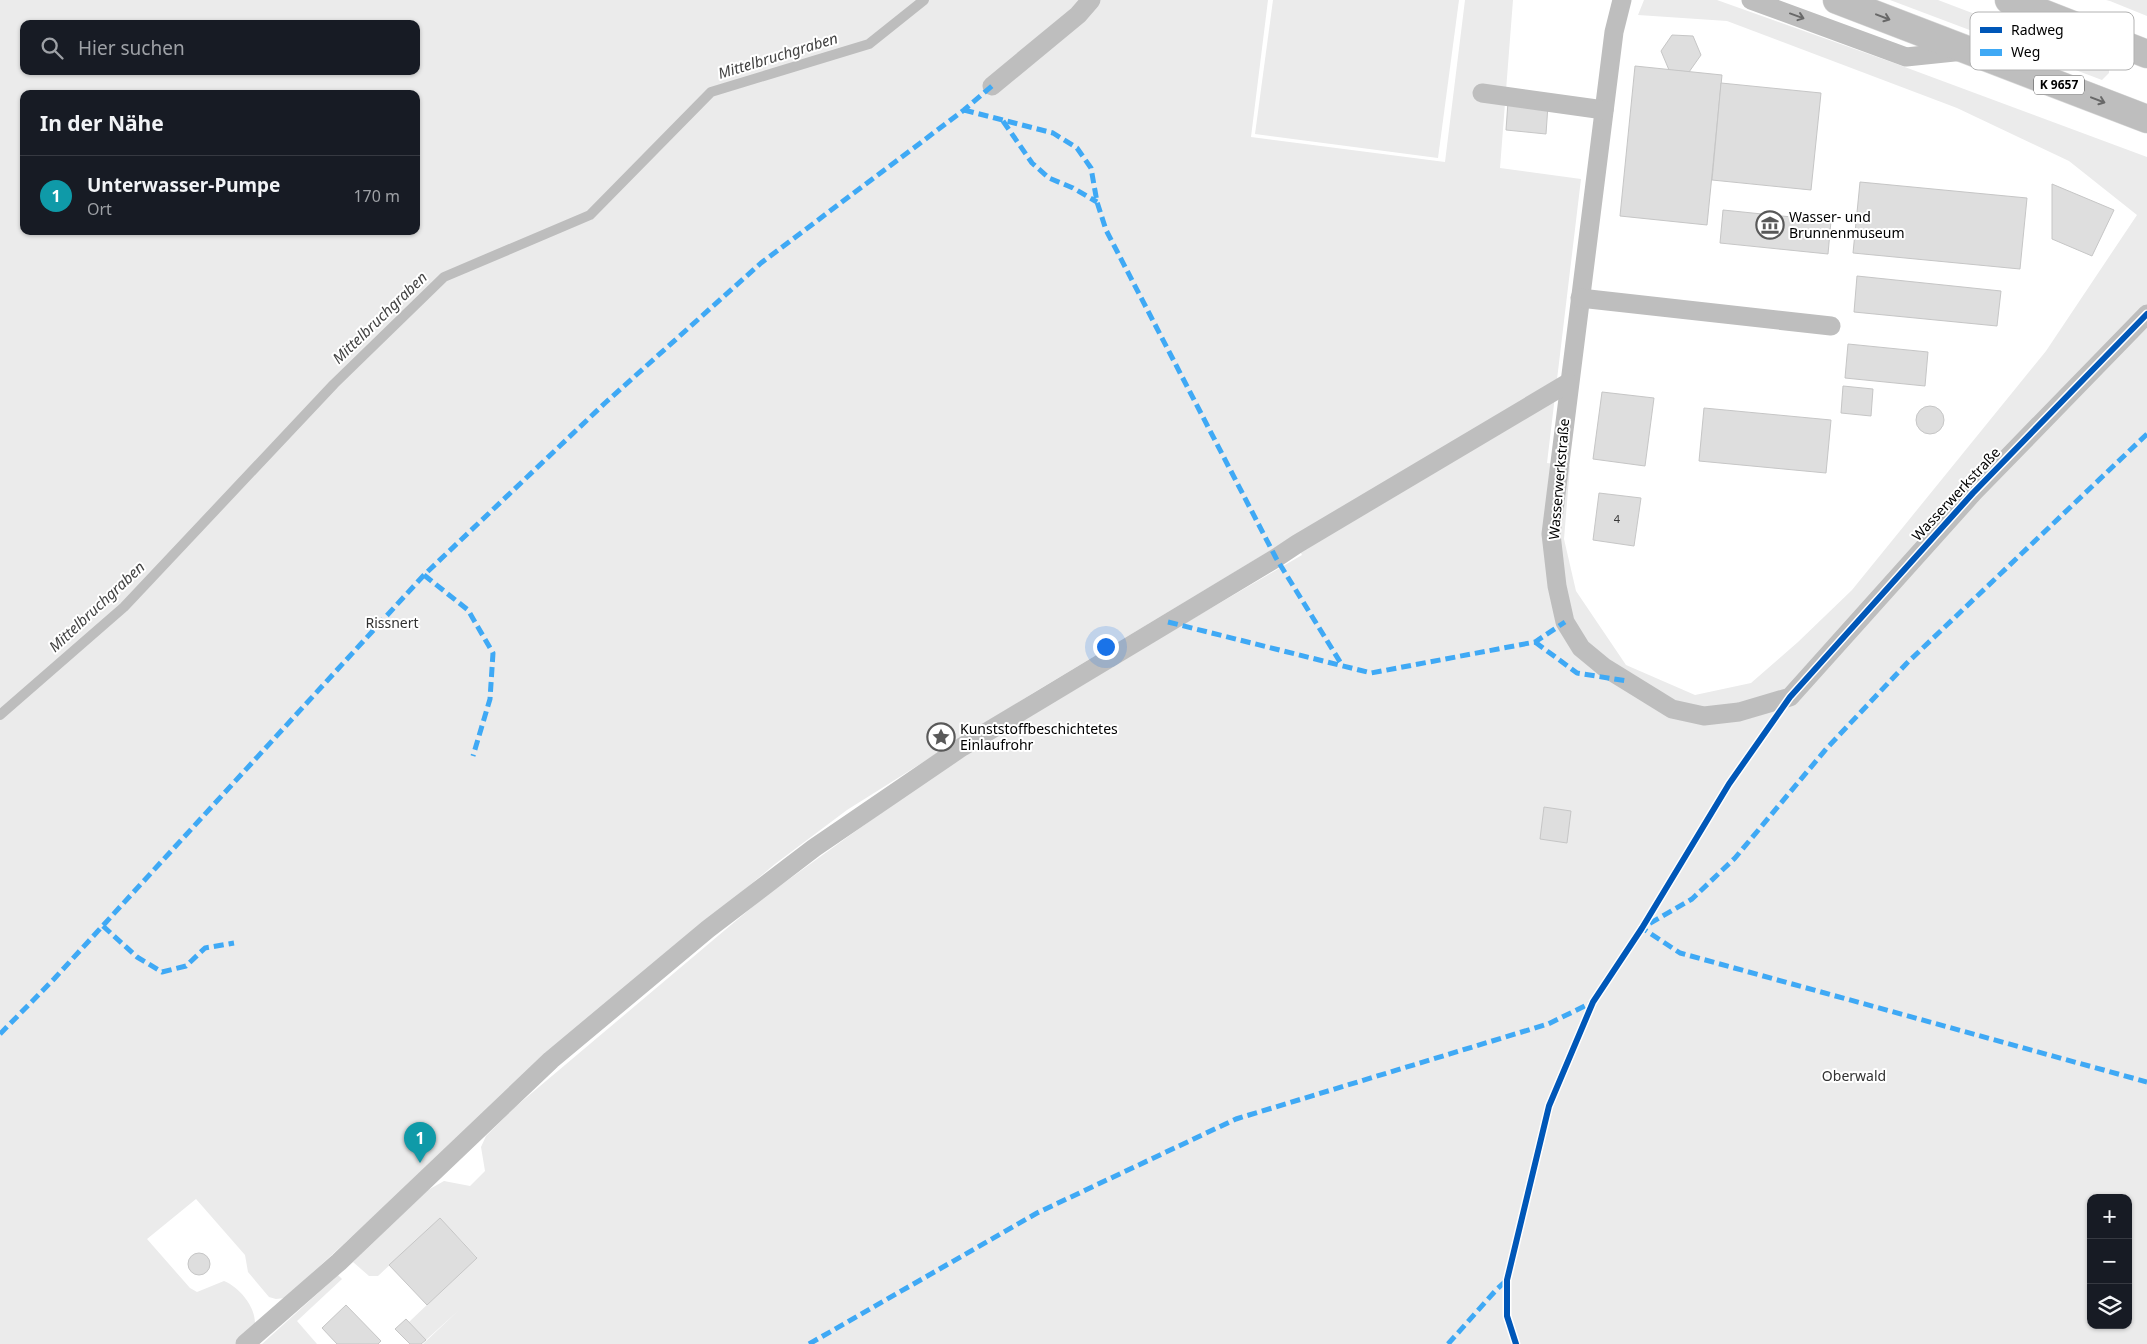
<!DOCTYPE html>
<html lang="de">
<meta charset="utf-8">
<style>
body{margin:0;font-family:"Noto Sans",sans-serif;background:#20242c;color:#f1f3f6}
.controls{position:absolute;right:15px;bottom:15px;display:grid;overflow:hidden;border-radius:10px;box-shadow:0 1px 4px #0004}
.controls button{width:45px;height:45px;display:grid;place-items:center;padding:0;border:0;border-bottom:1px solid #363941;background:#171b24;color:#f1f3f6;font:25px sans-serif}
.you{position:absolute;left:1105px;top:646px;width:18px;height:18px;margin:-12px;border:4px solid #fff;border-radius:50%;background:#1a73e8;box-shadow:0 0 0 8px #1a73e833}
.badge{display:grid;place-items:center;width:32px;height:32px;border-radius:50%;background:#adaeaf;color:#fff;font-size:16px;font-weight:700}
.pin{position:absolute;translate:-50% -41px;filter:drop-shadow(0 1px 2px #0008)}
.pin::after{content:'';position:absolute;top:26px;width:18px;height:15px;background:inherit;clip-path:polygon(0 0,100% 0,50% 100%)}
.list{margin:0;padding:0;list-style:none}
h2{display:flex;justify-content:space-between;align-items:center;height:65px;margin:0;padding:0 20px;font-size:21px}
h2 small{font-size:16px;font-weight:400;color:#9ea1a6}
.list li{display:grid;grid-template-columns:32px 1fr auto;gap:15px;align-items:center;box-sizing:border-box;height:80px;padding:0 20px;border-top:1px solid #363941}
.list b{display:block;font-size:19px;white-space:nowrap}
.list p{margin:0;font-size:16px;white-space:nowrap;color:#9ea1a6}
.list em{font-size:16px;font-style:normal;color:#9ea1a6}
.icon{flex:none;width:28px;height:28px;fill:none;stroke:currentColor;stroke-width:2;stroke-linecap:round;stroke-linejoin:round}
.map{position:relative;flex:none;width:2147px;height:1344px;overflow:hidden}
.search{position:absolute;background:#171b24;box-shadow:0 1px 4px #0004;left:20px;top:20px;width:400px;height:55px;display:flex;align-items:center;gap:12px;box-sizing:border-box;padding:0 18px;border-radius:10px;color:#9ea1a6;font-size:19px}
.panel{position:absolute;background:#171b24;box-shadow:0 1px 4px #0004;left:20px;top:90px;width:400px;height:145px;border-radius:10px}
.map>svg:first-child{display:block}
.green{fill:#ebebeb;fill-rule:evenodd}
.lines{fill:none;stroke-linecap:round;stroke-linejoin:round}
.stream{stroke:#bdbdbd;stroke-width:10}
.building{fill:#dedede;stroke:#c6c6c6}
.highway-casing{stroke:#dbdbdb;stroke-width:29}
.lane{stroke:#bebebe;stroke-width:19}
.highway{stroke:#bebebe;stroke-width:28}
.quiet{stroke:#3fa9f5;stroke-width:5;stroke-dasharray:10 5;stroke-linecap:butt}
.cycleway-casing{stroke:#fff;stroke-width:9}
.cycleway{stroke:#0057b8;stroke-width:6}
.oneway{stroke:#686868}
.labels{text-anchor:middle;stroke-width:4;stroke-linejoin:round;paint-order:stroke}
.number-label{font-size:11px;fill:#383838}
.shield{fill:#fff;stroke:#4c4c4c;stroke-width:1}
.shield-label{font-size:12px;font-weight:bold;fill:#000}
.poi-label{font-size:14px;fill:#000;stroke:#fff;text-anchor:start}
.street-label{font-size:14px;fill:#000;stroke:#fff}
.park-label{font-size:14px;fill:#313131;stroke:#fff}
.water-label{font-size:15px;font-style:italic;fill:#424242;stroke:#fff}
.key{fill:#fff;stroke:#b2b2b2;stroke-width:1}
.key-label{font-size:14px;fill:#000}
</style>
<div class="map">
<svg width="2147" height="1344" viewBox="0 0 2147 1344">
<rect width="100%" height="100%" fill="#fff"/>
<g class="green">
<path d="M0,0H1268L1251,137L1445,162L1465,0H1513L1500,168L1581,179L1547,463L1570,466L1564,539L1576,591L1626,665L1695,695L1751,683L1798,642L1852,590L2046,351L2137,215L2069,161L1957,108L1727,21L1638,15L1644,0H1717L1894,63L2147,157V1344H423L459,1310L426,1340L409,1322L477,1257L440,1218L378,1276H369L353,1262L428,1190L444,1181L470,1186L485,1171L481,1147L486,1136L514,1108L763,898L867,823L987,739L1302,555L1293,537L1033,693L847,810L775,864L553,1051L285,1298L276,1299L269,1297L248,1272L245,1255L196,1199L147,1239L190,1288L197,1292L224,1281C239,1287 255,1306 255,1323L252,1329L235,1344H0ZM24,24H416V71H24ZM24,94H416V231H24ZM2091,1198H2128V1325H2091Z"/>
<polygon points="1273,0 1459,0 1438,158 1255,134"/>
<polygon points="1890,0 1938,0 2109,65 2109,73 2102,80"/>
<polygon points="2106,0 2147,0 2147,16 2110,1"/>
<polygon points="338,1275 342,1279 297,1321 317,1344 262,1344"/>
</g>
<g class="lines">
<polyline class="stream" points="0,715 124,607 334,384 444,277 590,215 711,92 869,44 924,0"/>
</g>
<g class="building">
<polygon points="1672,35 1693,36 1701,55 1689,72 1669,70 1661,51"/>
<polygon points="1635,66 1722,75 1707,225 1620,216"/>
<polygon points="1721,83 1821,93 1811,190 1712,180"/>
<polygon points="1508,102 1548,105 1546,134 1506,130"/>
<polygon points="1860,182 2027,198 2020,269 1853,253"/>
<polygon points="2052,184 2114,210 2092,256 2052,239"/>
<polygon points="1723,210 1831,221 1828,254 1720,243"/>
<polygon points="1857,276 2001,291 1997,326 1854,312"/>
<polygon points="1848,344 1928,352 1925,386 1845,378"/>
<polygon points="1843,386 1873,389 1871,416 1841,413"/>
<polygon points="1602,392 1654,398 1645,466 1593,459"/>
<circle cx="1930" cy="420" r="14"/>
<polygon points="1704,408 1831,420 1826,473 1699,461"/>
<polygon points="1599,493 1641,498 1634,546 1593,540"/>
<polygon points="1544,807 1571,811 1567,843 1540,839"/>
<polygon points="440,1218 477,1258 427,1305 389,1265"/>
<circle cx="199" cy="1264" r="11"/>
<polygon points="346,1305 381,1341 378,1344 337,1344 322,1328"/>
<polygon points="406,1319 426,1340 421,1344 410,1344 395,1329"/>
</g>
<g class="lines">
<g class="highway-casing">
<g id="highway">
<polyline points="1837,0 2147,119"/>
<polyline points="2009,0 2147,54"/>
</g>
</g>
<g class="lane">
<polyline points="1622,0 1614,32 1551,534 1557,586 1565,622 1581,648 1604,667 1672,709 1704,716 1739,712 1790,697 1973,493 2147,314"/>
<polyline points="1751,0 1906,57 1964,51"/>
<polyline points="992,86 1078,15 1091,0"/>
<polyline points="1482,93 1604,110"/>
<polyline points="1580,298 1831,326"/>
<polyline points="245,1344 339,1262 551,1060 708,929 814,848 962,747 1276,558 1297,544 1568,383"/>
</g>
<use href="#highway" class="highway"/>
<g class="quiet">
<polyline points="964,110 1053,133 1077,148 1091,168 1097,202 1106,230 1276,558 1342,665"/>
<polyline points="1003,121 1032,163 1049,178 1073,188 1097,202"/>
<polyline points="2147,434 1907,663 1827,748 1735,858 1692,899 1642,928 1680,953 2147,1082"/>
<polyline points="424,575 468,610 493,653 490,699 473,756"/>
<polyline points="1168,622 1371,673 1535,642 1565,622"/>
<polyline points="1535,642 1577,673 1627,681"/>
<polyline points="103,926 137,957 162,972 186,966 205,948 234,943"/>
<polyline points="0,1034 54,979 424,575 605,403 761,263 964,110 992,86"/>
<polyline points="809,1344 1037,1213 1236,1119 1548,1024 1593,1002"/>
<polyline points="1448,1344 1497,1289 1507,1280"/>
</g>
<g class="cycleway-casing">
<polyline id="cycleway" points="1516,1344 1507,1316 1507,1280 1549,1106 1593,1002 1642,928 1729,784 1790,697 1973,493 2147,314"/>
</g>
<use href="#cycleway" class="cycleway"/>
</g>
<defs><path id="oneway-shaft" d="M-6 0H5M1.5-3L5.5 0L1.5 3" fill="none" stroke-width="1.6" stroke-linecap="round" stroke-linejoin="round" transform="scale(1.25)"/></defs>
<g class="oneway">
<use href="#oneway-shaft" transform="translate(1797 16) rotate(20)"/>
<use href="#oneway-shaft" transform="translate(1883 17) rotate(21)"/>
<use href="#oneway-shaft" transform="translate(2098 100) rotate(21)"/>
</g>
<defs>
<g id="museum-ring" transform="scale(1.4375)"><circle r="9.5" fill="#fff" stroke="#595959" stroke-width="1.5"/><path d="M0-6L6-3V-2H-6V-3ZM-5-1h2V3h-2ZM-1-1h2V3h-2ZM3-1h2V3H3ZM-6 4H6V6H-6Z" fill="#595959"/></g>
<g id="sight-ring" transform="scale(1.4375)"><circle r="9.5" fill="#fff" stroke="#595959" stroke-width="1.5"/><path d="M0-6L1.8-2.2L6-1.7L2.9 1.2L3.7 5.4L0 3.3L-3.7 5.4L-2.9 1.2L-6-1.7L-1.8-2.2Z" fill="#595959"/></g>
</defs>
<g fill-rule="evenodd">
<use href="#museum-ring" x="1770" y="225"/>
<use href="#sight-ring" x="941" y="737"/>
</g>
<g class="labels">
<g class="number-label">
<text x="1617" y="523">4</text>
</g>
<rect class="shield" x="2034" y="75.5" width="50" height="19" rx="4"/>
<g class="shield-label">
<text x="2059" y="89">K 9657</text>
</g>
<g class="poi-label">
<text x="1789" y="222">Wasser- und<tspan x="1789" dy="16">Brunnenmuseum</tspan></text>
<text x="960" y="734">Kunststoffbeschichtetes<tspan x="960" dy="16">Einlaufrohr</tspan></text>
</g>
<g class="street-label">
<text transform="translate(1559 479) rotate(-85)" y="5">Wasserwerkstraße</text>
<text transform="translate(1956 494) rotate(-47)" y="5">Wasserwerkstraße</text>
</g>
<g class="park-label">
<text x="392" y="628">Rissnert</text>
<text x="1854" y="1081">Oberwald</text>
</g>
<g class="water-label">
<text transform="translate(778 56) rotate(-17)" y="5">Mittelbruchgraben</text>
<text transform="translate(380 318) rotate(-44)" y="5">Mittelbruchgraben</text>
<text transform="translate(97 607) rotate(-43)" y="5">Mittelbruchgraben</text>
</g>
</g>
<rect x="1970" y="12" width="164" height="58" rx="8" class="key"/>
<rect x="1980" y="27" width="22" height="6" fill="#0057b8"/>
<rect x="1980" y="49" width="22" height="7" fill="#3fa9f5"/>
<g class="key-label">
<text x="2011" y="35">Radweg</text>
<text x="2011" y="57">Weg</text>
</g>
</svg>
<div class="controls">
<button>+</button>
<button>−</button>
<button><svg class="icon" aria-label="layers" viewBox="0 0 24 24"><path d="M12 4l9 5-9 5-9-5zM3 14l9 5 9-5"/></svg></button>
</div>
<div class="you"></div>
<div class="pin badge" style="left:420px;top:1163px;background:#0f9aa8">1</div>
<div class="search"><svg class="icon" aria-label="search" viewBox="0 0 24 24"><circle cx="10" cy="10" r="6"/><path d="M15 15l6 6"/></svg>Hier suchen</div>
<section class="panel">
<h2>In der Nähe<small></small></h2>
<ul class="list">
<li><span class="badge" style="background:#0f9aa8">1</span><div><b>Unterwasser-Pumpe</b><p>Ort</p></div><em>170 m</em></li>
</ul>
</section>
</div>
